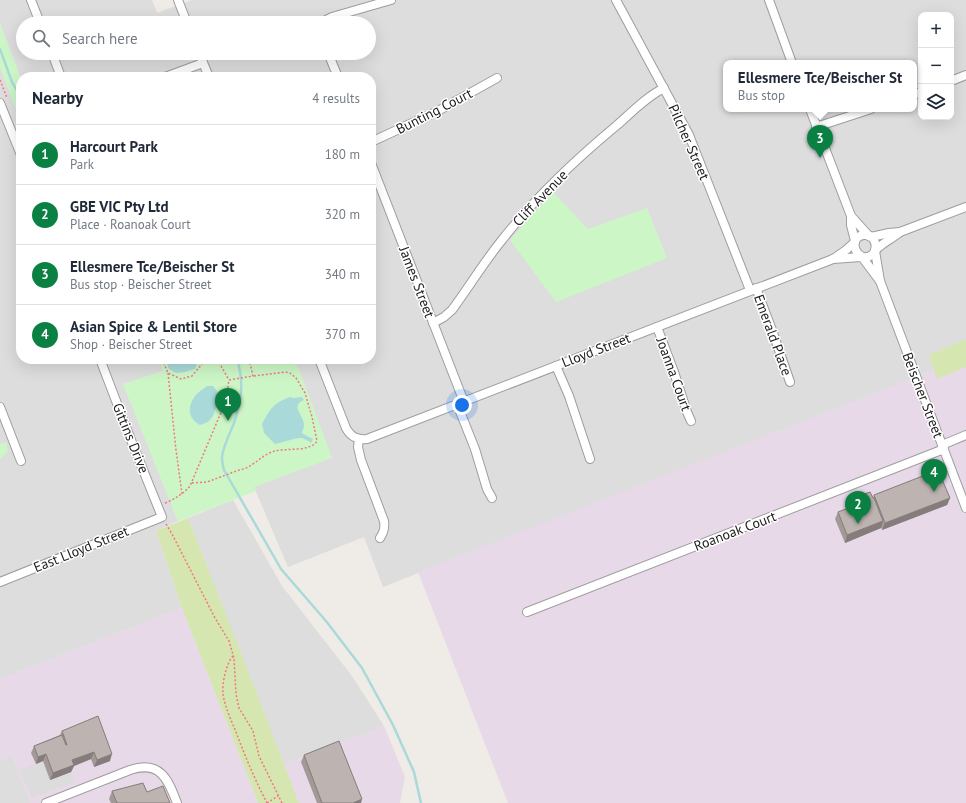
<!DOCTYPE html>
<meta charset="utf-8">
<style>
body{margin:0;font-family:"PT Sans",sans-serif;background:#f6f6f7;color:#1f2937}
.controls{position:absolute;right:12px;top:12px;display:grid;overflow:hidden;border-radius:8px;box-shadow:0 4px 16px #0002}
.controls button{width:36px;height:36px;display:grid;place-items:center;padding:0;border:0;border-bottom:1px solid #e0e1e3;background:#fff;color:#1f2937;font:20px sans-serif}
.you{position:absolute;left:462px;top:405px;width:14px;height:14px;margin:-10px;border:3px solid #fff;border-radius:50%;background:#1a73e8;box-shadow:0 0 0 6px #1a73e833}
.badge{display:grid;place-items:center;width:26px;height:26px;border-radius:50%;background:#0b8043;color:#fff;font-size:13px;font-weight:700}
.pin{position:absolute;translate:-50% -33px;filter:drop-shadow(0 1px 2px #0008)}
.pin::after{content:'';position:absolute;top:21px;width:14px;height:12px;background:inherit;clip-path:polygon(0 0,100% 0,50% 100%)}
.popup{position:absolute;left:723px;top:60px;width:194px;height:52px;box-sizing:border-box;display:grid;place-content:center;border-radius:8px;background:#fff;filter:drop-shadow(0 1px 3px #0005);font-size:13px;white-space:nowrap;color:#747a83}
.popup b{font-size:15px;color:#1f2937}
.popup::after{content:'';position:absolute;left:50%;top:100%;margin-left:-8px;border:8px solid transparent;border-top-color:#fff}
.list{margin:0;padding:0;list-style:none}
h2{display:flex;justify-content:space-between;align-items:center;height:52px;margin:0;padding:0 16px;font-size:17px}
h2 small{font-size:13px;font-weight:400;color:#747a83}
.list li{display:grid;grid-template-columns:26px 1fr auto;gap:12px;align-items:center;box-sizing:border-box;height:60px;padding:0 16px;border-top:1px solid #e0e1e3}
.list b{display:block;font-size:15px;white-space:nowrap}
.list p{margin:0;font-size:13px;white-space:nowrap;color:#747a83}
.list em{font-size:13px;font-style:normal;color:#747a83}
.icon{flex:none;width:22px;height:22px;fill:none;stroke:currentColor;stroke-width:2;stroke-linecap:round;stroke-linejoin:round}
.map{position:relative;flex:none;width:966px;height:803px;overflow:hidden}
.search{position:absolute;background:#fff;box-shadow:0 4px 16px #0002;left:16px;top:16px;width:360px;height:44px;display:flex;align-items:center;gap:10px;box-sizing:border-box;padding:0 14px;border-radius:22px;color:#747a83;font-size:15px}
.panel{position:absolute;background:#fff;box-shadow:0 4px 16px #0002;left:16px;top:72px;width:360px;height:292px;border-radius:16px}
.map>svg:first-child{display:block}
.residential{fill:#ddd;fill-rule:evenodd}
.industrial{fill:#e8d9e8}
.grass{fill:#d6e6b0}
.park{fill:#cdf6c7}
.parking{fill:#dcdcdc}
.water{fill:#aad9da}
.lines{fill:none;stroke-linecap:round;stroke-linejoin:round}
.stream{stroke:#aad9da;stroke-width:2.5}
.minor-casing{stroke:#9d9d9d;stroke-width:10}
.path{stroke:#f07783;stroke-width:1.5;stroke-dasharray:2 2;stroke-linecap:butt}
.minor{stroke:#fff;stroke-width:8}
.wall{fill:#a39a97}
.shaded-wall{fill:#847d7b}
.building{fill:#bdb3b0;stroke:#847d7b}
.labels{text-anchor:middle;stroke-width:3;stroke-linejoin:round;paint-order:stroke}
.street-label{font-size:14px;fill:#202020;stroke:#fff}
</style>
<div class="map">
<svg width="966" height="803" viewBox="0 0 966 803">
<rect width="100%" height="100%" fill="#efebe7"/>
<g class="residential">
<path d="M0,0H152L157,13L192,0H966V339L929,355L934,370L383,587L364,537L288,567L254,487L294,359H371V77H21V79L0,24ZM921,15H951V117H921ZM23,23H369V53H23ZM726,63H914V109H726Z"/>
<polygon points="0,67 21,122 21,359 160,359 163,371 124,385 178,521 156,531 182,608 0,679"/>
<polygon points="233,500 282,586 352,676 384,726 284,765 188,518"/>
<polygon points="12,755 31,803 0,803 0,760"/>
</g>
<g class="industrial">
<polygon points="966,339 966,803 508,803 418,572 934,370 929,355"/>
<polygon points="182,608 258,803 31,803 12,755 0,760 0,679"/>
<polygon points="384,726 405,777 400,803 299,803 284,765"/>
</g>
<g class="grass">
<polygon points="966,339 966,367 937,379 929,355"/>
<polygon points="188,518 231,627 299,803 258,803 182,608 156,531"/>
</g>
<g class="park">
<polygon points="0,24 21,79 21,122 0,67"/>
<polygon points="553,192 588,229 647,208 667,258 556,302 510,240"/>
<polygon points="160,359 295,359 332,458 254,487 256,491 178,521 123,384 163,371"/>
<polygon points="6,442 8,451 0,459 0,444"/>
</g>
<polygon class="parking" points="43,761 50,780 71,772 75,782 32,798 20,770"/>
<g class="water">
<polygon points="165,359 199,359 195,369 185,372 176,373 169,369"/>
<path d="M207,386H213L217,391L218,399L216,408L213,416L208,422L200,425C187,418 187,405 197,394C199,391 204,389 207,386Z"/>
<path d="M290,397L294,398L302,397L304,400C289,406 305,416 304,426C304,428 302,431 302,433L307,436L313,439L311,443C309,441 305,439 302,438C297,437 281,443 275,444L264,433L262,424C270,409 273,403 290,397Z"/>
</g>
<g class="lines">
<g class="stream">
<polyline points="0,49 12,82 21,97"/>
<path d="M237,359C244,382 242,400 234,423C231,431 222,449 222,458C222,461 223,466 224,470L281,569L326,621L362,668L393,725L414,772L421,803"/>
</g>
<g class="minor-casing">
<g id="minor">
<polyline points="31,0 40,23"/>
<polyline points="178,0 187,23"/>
<polyline points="616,0 689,135 750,290"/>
<polyline points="769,0 792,63"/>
<polyline points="323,23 326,20 332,17 391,0"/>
<polyline points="52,53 61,77"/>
<polyline points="199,53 209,77"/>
<polyline points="328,53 338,77"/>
<polyline points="165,77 203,63"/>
<polyline points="951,81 966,75"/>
<polyline points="914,95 921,92"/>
<polyline points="0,103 21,155"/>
<polyline points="810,109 851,216 869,236"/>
<polyline points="816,127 871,109"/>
<polyline points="371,142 436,112 497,78"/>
<polyline points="371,163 464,402"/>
<polyline points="851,216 851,225 855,241"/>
<polyline points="871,237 889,233 900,232 966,207"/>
<path d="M875,250C877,243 873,234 864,235C845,237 858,267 873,254C875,251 876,249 879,247C886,241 893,238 900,232"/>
<polyline points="875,251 880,281 966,508"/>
<polyline points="862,257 880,281"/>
<polyline points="833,259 861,257"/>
<polyline points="756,288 772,330 790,382"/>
<path d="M433,323L444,317L452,310C469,287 484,262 502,240C535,198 575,160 616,126C631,113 646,97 664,88"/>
<polyline points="657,327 674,372 687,412 691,421"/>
<path d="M319,359L346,428C351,437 357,440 367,439L833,259L846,250L855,242"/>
<polyline points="556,366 569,396 590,459"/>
<polyline points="457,404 475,449 487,489 492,498"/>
<polyline points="0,407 21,461"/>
<path d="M359,439L358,447L361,460L384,521C385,528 384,532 380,538"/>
<polyline points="942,445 966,435"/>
<polyline points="0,582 162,517 131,440 100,359"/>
<polyline points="527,612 944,449"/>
<path d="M46,803L130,770C160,760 168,779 177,803"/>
</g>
</g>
<g class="path">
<polyline points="0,80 7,98"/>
<polyline points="162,359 168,373 181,379 192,376 206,359"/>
<polyline points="217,359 229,380"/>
<polyline points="168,373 176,450 182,494"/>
<path d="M192,483L207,482L239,470C253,468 262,454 275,451C286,448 311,452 317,441L312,417L305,393L296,378L290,373L285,372L253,376"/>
<path d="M165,503C175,499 183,494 190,486L225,403L229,380L253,376L249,359"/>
<polyline points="166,524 172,534 215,618 229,641 234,658 236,694 239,708 253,731 259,756 282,803"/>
<path d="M233,656C226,664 222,683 223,694C225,707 231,720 236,732C245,756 255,780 267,803"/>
<polyline points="267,803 278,796"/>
</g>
<use href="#minor" class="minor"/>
</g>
<g class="wall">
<polygon points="874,495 950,498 947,505 882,530 881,527 881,528 845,543 835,519 838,512 857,505 857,503 859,496 873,498"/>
<polygon points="62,731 110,761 94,767 91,759 74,766 71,772 50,780 43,761 36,764 31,753 34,746 60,735"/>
<polygon points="304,755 361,803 317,803 301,762"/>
<polygon points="112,791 147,792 170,803 111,803 109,799"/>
</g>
<g class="shaded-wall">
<polygon points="950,498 947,505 882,530 885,523"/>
<polygon points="883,521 881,528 845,543 847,535"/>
<polygon points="94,752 91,759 74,766 71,772 50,780 53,773 72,760"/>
<polygon points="46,754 43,761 36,764 38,757"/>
<polygon points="112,754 110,761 94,767 97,760"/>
<polygon points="362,799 361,803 353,803"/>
</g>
<g class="building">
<polygon points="938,470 950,498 885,523 874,495"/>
<polygon points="870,492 873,498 874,498 883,521 847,535 838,512 862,503 859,496"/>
<polygon points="98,716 112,754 97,760 94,752 72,760 74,765 53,773 46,754 38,757 34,746 62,735 66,745 67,745 62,731"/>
<polygon points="339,741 362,799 353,803 322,803 304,755"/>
<polygon points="143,783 147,792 163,786 170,803 117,803 112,791"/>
</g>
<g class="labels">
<g class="street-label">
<text transform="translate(434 111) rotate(-27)" y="5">Bunting Court</text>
<text transform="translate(689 142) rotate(66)" y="5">Pilcher Street</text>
<text transform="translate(540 198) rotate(-46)" y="5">Cliff Avenue</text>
<text transform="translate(417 282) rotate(69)" y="5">James Street</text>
<text transform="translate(773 335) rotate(70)" y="5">Emerald Place</text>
<text transform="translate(596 350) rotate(-21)" y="5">Lloyd Street</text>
<text transform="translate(674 374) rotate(70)" y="5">Joanna Court</text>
<text transform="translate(923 395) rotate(69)" y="5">Beischer Street</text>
<text transform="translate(131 438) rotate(68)" y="5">Gittins Drive</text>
<text transform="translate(735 531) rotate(-21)" y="5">Roanoak Court</text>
<text transform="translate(81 549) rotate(-22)" y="5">East Lloyd Street</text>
</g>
</g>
</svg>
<div class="controls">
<button>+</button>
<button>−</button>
<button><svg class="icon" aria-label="layers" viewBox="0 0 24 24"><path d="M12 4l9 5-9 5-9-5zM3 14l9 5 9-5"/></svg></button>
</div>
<div class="you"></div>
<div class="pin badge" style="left:228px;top:421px">1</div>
<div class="pin badge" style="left:858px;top:524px">2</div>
<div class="pin badge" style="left:820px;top:158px">3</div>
<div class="popup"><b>Ellesmere Tce/Beischer St</b>Bus stop</div>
<div class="pin badge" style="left:934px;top:492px">4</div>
<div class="search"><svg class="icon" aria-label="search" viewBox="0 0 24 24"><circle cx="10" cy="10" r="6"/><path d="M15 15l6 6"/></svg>Search here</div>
<section class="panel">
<h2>Nearby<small>4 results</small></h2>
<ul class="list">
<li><span class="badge">1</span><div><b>Harcourt Park</b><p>Park</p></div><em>180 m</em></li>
<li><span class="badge">2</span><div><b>GBE VIC Pty Ltd</b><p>Place · Roanoak Court</p></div><em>320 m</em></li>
<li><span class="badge">3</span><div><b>Ellesmere Tce/Beischer St</b><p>Bus stop · Beischer Street</p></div><em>340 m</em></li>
<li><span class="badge">4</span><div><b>Asian Spice &amp; Lentil Store</b><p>Shop · Beischer Street</p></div><em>370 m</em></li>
</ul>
</section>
</div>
